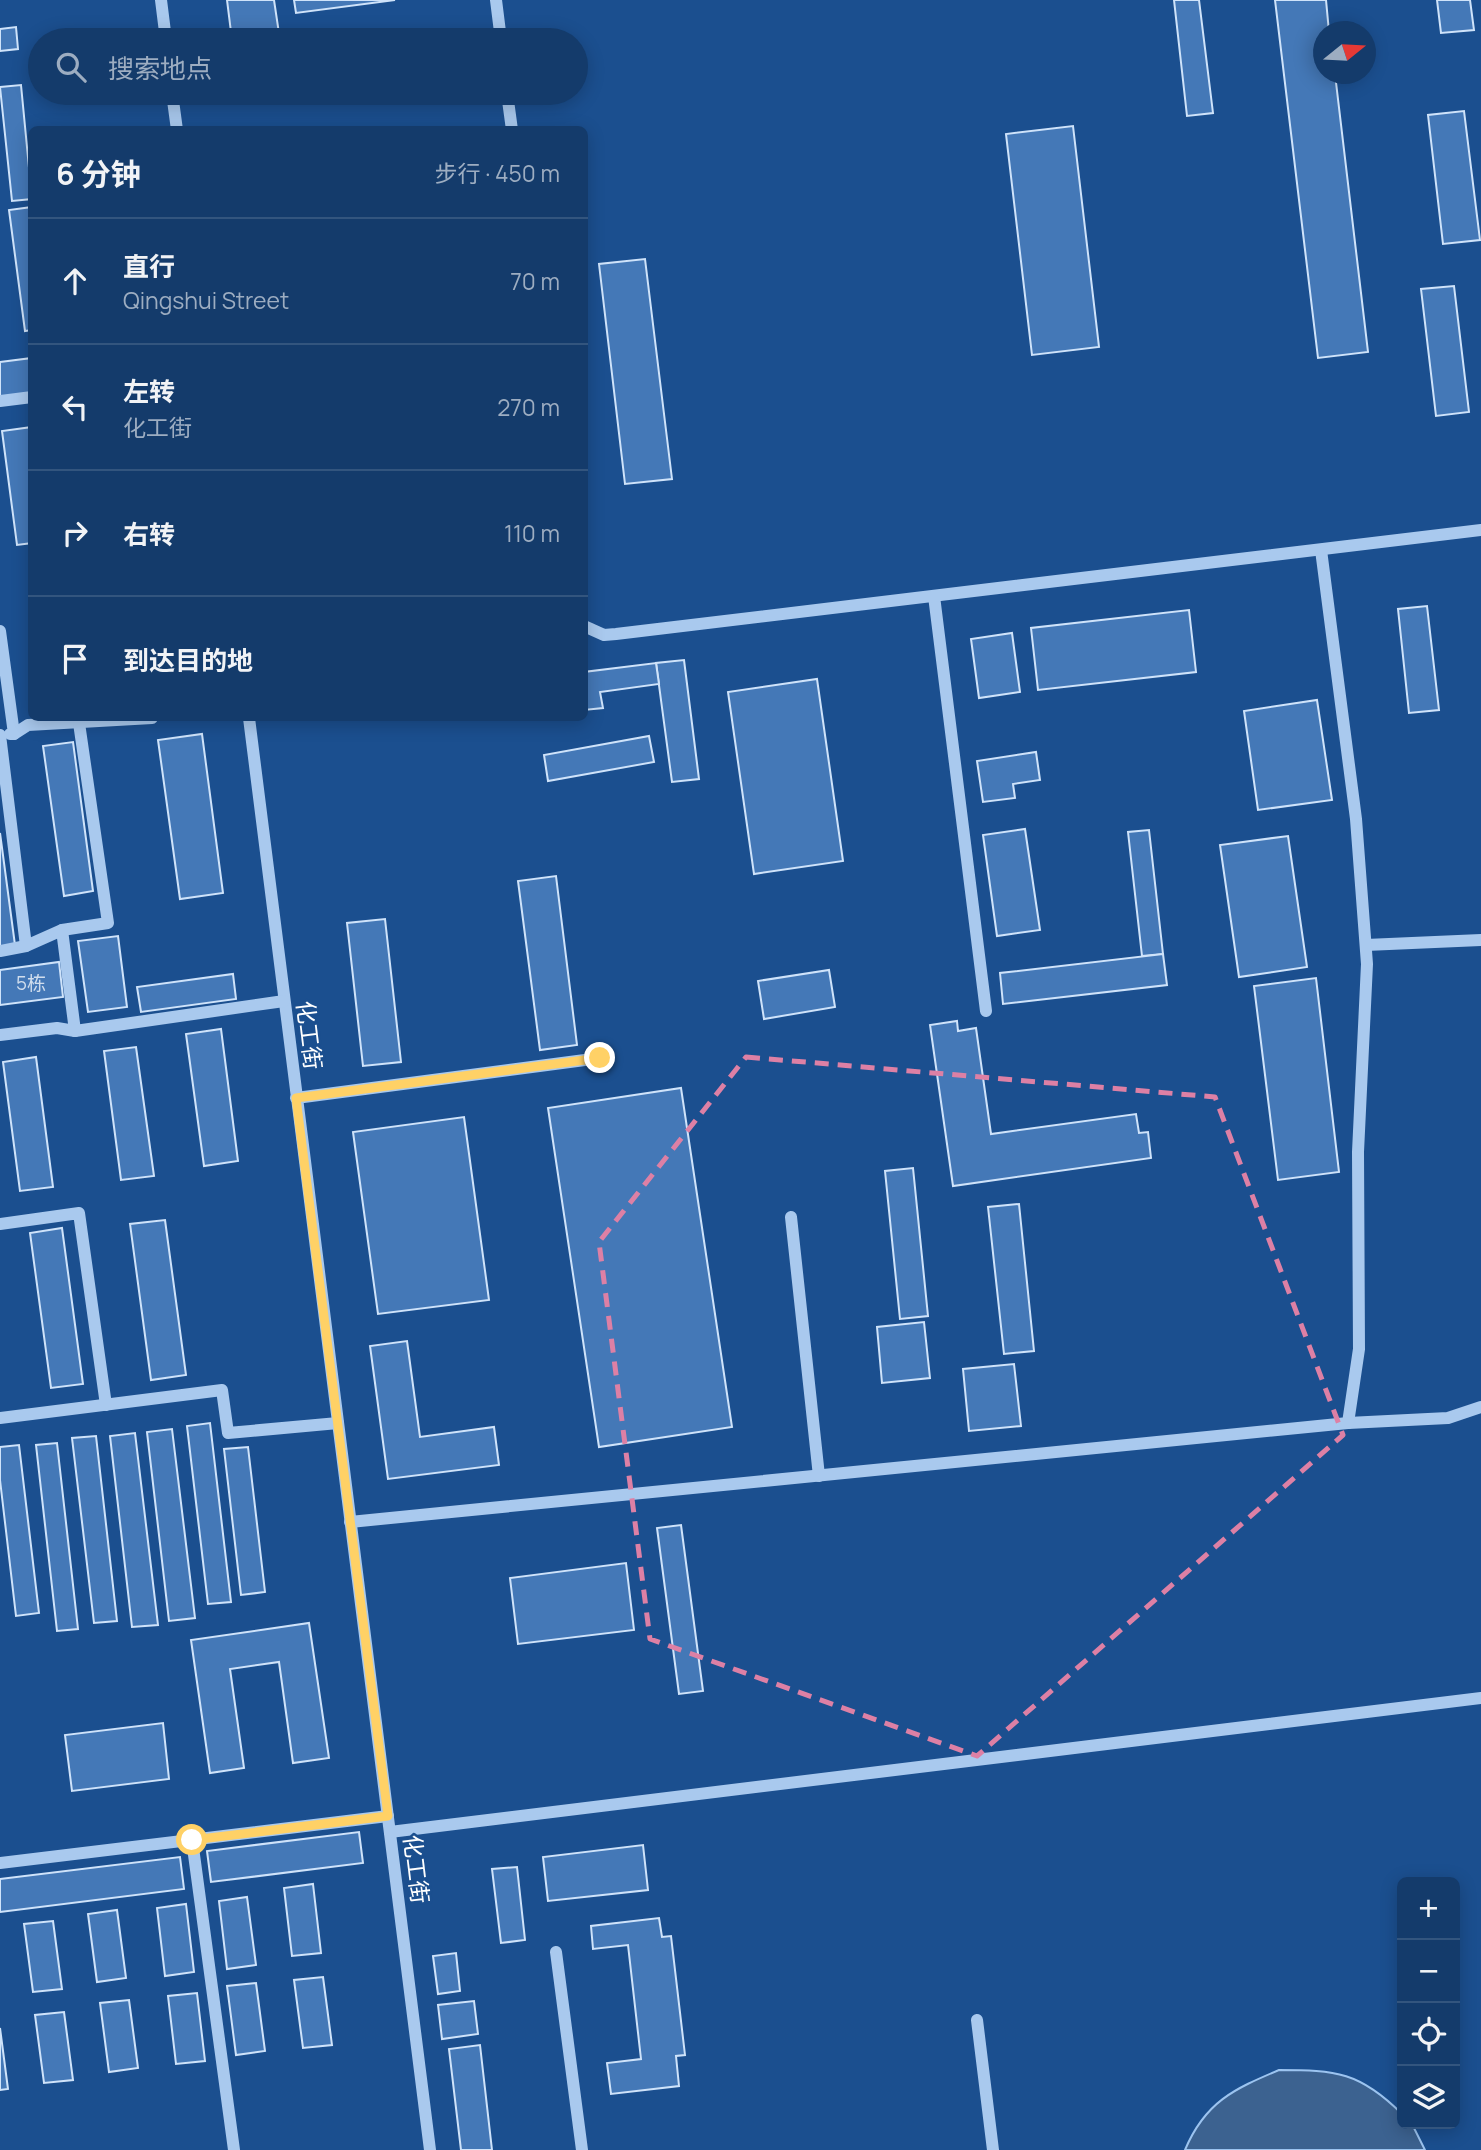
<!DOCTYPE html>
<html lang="zh">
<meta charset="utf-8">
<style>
body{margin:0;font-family:Manrope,"Noto Sans SC",sans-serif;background:#1d4271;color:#f1f3f6}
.controls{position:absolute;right:21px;bottom:21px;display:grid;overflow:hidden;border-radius:10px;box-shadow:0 4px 18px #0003}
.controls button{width:63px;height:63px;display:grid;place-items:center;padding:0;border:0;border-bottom:2px solid #33557e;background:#143b6b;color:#f1f3f6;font:35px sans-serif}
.compass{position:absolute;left:1313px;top:21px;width:63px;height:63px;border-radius:50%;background:#143b6b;box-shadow:0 4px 18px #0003;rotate:72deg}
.stop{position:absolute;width:21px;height:21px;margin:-16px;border:5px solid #ffd166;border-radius:50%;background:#fff}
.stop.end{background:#ffd166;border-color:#fff;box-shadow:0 2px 7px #0008}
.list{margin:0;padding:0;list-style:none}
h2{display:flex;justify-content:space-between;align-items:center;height:91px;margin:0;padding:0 28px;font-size:30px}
h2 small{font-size:23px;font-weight:400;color:#9dadc1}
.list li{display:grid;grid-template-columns:46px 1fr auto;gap:21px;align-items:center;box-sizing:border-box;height:126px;padding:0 28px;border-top:2px solid #33557e}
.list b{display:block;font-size:26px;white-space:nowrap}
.list p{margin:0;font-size:23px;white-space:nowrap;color:#9dadc1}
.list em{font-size:23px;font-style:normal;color:#9dadc1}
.icon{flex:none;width:38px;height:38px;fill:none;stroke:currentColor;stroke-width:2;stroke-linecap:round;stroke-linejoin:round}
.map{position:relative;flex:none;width:1481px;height:2150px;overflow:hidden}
.search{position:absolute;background:#143b6b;box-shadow:0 4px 18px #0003;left:28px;top:28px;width:560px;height:77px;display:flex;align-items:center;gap:18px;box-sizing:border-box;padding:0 24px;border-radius:38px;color:#9dadc1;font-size:26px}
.panel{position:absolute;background:#143b6b;box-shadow:0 4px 18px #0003;left:28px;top:126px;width:560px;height:595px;border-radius:10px}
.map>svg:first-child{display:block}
.water{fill:#3c6290;stroke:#9cc4f0;stroke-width:2}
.building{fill:#4478b7;stroke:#cfe3fa;stroke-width:2}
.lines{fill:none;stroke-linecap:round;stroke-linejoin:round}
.minor{stroke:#a9c9ee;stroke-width:12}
.route{stroke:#ffd166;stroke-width:9}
.marked{fill:none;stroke:#dd80a5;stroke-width:5;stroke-dasharray:14 9;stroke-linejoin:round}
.labels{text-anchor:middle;stroke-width:5;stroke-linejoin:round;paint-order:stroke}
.number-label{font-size:19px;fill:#d0dded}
.street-label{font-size:23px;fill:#fff;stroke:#1b4f8f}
</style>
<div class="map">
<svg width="1481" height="2150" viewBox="0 0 1481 2150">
<rect width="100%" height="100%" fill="#1b4f8f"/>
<path class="water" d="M1279,2070C1336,2070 1360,2072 1402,2114V2124H1412L1425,2150H1185C1205,2102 1234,2089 1279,2070Z"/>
<g class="building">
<polygon points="227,0 274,0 280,40 232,40"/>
<polygon points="294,0 395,0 296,13"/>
<polygon points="1174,0 1199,0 1213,113 1187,116"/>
<polygon points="1275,0 1326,0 1329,32 1324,32 1324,74 1335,74 1368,352 1318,358"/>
<polygon points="1437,0 1470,0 1474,30 1441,33"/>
<polygon points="16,27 18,49 0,51 0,29"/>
<polygon points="21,85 32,199 12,201 0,87"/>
<polygon points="1464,111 1480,240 1443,244 1428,115"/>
<polygon points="1073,126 1099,347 1032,355 1006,134"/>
<polygon points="32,207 32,330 25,331 9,210"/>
<polygon points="645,259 672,479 625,484 599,264"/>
<polygon points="1454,286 1469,412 1436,416 1421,289"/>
<polygon points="32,358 32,393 0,397 0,362"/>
<polygon points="32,427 32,543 17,545 2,431"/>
<polygon points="1427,606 1439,710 1409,713 1398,609"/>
<polygon points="1189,610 1196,672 1038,690 1031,628"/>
<polygon points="1012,633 1020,692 979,698 971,639"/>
<polygon points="684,660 699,779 672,782 656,663"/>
<polygon points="656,663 659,684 600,692 603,708 584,710 584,672"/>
<polygon points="817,679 843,861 754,874 728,692"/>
<polygon points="1317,700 1332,800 1258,810 1244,711"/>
<polygon points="202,734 223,893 180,899 158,740"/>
<polygon points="649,736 654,762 548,781 544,755"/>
<polygon points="73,742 93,891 64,896 43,746"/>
<polygon points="1036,752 1040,780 1013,784 1015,798 983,802 977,761"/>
<polygon points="1025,829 1040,930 997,936 983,835"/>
<polygon points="1149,830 1163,954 1142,956 1128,832"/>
<polygon points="0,833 15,945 0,947"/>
<polygon points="1288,836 1307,967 1239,977 1220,845"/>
<polygon points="556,876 577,1045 540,1050 518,881"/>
<polygon points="385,919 401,1062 363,1066 347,923"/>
<polygon points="118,936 127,1007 88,1012 78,941"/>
<polygon points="1163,954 1167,985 1003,1004 1000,973"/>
<polygon points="59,962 63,997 0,1005 0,970"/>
<polygon points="829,970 835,1007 764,1019 758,981"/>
<polygon points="233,974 236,999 141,1012 137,987"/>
<polygon points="1316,978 1339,1172 1278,1180 1254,986"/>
<polygon points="957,1021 958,1031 976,1028 991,1134 1136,1114 1139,1133 1148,1132 1151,1158 953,1186 930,1025"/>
<polygon points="221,1029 238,1161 204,1166 186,1034"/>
<polygon points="136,1047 154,1176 121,1180 104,1051"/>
<polygon points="36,1057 53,1187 20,1191 3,1062"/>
<polygon points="681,1088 732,1427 599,1447 548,1108"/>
<polygon points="464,1117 489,1300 378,1314 353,1132"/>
<polygon points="913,1168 928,1316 900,1319 885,1171"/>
<polygon points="1019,1204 1034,1351 1004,1354 988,1207"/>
<polygon points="165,1220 186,1375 151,1380 130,1224"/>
<polygon points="62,1228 83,1384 51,1388 30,1233"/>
<polygon points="924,1322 930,1378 882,1383 877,1327"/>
<polygon points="407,1341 420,1437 494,1427 499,1465 388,1479 370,1346"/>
<polygon points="1014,1364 1021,1426 969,1431 963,1369"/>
<polygon points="210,1423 231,1602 208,1604 187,1426"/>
<polygon points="172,1429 195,1618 169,1621 147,1432"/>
<polygon points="135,1433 158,1625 132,1627 110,1436"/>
<polygon points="96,1436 117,1621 94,1623 72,1438"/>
<polygon points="57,1443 78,1629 57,1631 36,1445"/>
<polygon points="19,1445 39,1613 16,1616 0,1480 0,1447"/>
<polygon points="248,1447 265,1592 241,1595 224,1449"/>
<polygon points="681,1525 703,1691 679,1694 657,1528"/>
<polygon points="626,1563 634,1630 518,1644 510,1578"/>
<polygon points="309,1623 329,1758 293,1763 279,1662 230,1669 244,1768 210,1773 191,1640"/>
<polygon points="163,1723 169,1779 72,1791 65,1735"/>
<polygon points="359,1832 363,1863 211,1882 207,1851"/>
<polygon points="643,1845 648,1890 548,1901 543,1857"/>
<polygon points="180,1857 184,1889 0,1912 0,1879"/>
<polygon points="517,1867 525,1940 501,1943 492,1869"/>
<polygon points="313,1884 321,1953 292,1956 284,1888"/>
<polygon points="247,1897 256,1965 227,1969 219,1901"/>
<polygon points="186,1904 194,1972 165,1976 157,1908"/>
<polygon points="117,1910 126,1978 97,1982 88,1914"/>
<polygon points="659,1918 662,1937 671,1936 685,2055 676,2056 679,2086 611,2094 607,2063 641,2059 628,1945 593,1949 591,1926"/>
<polygon points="53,1921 62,1989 33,1992 24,1924"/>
<polygon points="456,1953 460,1991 438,1994 433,1956"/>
<polygon points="323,1977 332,2045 303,2048 294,1980"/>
<polygon points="256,1983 265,2051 236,2055 227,1986"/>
<polygon points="197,1993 205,2061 176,2064 168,1996"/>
<polygon points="129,2000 138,2068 109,2072 100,2003"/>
<polygon points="474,2001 478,2034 442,2039 438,2005"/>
<polygon points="64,2012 73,2080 44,2083 35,2015"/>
<polygon points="0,2028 8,2089 0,2090"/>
<polygon points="480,2045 492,2150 461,2150 449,2049"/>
</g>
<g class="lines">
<g class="minor">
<polyline points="161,0 166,40"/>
<polyline points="496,0 501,40"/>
<polyline points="172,93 177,130"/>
<polyline points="507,93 512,130"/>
<polyline points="0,401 32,397"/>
<polyline points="934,596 986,1011"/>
<polyline points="584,626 604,635 616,634 1481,530"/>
<polyline points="0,631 14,734 10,734"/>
<polyline points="249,718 430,2150"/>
<polyline points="14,734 28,725 152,718"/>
<polyline points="0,735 26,946"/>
<polyline points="62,930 75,1031"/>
<polyline points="1366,945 1481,940"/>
<polyline points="0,951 26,946 62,930 108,923 79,723"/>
<polyline points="0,1035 57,1028 75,1031 284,1001"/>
<polyline points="296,1098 600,1058"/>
<polyline points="791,1217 819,1476"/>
<polyline points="0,1224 79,1213 106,1405"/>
<polyline points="0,1418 222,1390 228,1433 338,1423"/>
<polyline points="1348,1423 1448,1418 1481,1407"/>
<polyline points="350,1522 1348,1423 1359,1349 1358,1152 1367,964 1356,819 1321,550"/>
<polyline points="390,1832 1481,1698"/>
<polyline points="192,1840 234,2150"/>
<polyline points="0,1863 388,1816"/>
<polyline points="556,1952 582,2150"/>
<polyline points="977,2020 993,2150"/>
</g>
</g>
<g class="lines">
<polyline class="route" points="192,1840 388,1816 296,1098 600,1058"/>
</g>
<path class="marked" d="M746,1057L1215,1097L1343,1435L977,1756L650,1639L599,1242Z"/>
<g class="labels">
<g class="number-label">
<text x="31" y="990">5栋</text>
</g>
<g class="street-label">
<text transform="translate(309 1035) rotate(83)" y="8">化工街</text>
<text transform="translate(416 1869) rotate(83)" y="8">化工街</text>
</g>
</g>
</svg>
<div class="controls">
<button>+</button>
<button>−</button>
<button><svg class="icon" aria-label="locate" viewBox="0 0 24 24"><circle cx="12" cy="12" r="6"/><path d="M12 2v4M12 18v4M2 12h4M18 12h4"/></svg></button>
<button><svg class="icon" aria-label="layers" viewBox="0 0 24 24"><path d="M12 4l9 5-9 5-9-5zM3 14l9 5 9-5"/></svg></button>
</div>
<svg class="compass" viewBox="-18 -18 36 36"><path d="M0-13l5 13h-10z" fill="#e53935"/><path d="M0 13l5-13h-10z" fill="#9dadc1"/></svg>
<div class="stop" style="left:192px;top:1840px"></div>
<div class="stop end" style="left:600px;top:1058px"></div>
<div class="search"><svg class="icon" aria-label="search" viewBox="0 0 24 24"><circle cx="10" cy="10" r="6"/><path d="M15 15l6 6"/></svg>搜索地点</div>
<section class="panel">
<h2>6 分钟<small>步行 · 450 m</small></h2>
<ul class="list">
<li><svg class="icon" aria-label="ahead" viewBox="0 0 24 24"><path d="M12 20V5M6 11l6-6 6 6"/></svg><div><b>直行</b><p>Qingshui Street</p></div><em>70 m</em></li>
<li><svg class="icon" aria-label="left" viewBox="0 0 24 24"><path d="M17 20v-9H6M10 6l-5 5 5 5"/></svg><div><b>左转</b><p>化工街</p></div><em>270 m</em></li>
<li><svg class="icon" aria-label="right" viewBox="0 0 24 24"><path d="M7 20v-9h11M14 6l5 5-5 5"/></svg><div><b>右转</b></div><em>110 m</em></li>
<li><svg class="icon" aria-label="arrive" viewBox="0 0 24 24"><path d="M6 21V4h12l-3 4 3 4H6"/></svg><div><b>到达目的地</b></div></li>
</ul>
</section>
</div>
